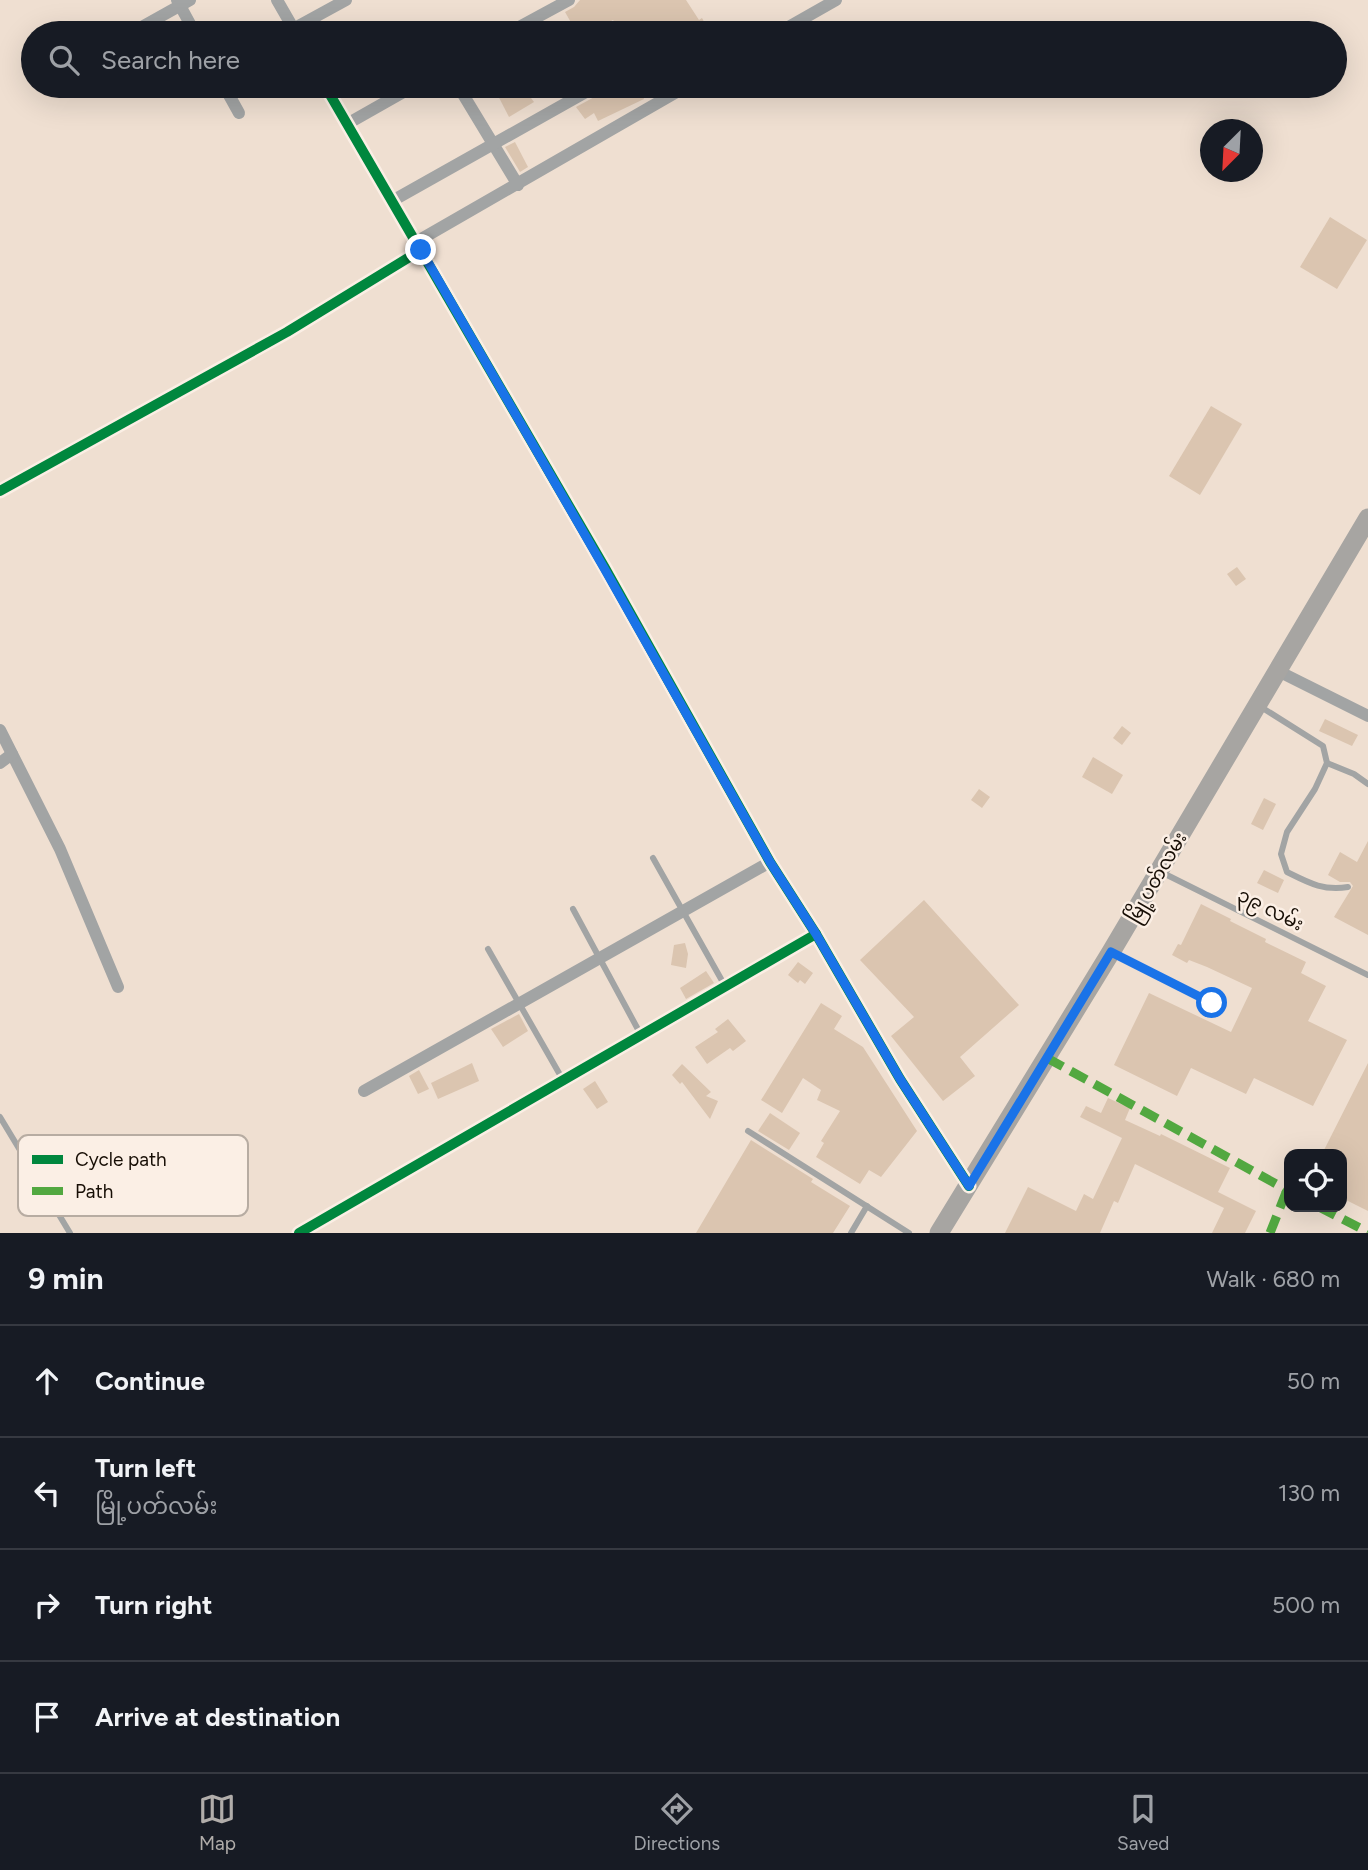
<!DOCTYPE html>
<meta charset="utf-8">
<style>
body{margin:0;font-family:Figtree,"Noto Sans Myanmar",sans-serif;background:#20242c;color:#f1f3f6}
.controls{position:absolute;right:21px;bottom:21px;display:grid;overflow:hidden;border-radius:14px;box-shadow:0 7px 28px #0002}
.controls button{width:63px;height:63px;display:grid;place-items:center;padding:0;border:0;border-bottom:2px solid #363941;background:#171b24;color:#f1f3f6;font:35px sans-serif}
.compass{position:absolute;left:1200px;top:119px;width:63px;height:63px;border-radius:50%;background:#171b24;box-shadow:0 7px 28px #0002;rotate:204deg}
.stop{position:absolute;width:21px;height:21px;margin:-16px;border:5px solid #1a73e8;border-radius:50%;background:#fff}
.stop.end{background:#1a73e8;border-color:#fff;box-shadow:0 2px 7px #0008}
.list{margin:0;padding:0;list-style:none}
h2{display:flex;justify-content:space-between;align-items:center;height:91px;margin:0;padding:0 28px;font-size:30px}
h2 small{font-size:23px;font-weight:400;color:#9ea1a6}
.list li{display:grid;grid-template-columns:46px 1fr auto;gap:21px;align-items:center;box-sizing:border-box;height:112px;padding:0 28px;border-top:2px solid #363941}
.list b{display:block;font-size:26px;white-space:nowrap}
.list p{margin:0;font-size:23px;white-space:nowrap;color:#9ea1a6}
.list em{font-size:23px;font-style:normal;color:#9ea1a6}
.icon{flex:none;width:38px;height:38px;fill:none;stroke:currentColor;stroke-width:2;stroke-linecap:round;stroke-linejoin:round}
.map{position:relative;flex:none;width:1368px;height:1233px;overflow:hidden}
.search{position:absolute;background:#171b24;box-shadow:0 7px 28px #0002;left:21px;right:21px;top:21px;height:77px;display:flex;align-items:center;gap:18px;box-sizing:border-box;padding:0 24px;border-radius:38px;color:#9ea1a6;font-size:26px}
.sheet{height:539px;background:#171b24}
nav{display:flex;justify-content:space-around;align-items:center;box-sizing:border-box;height:98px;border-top:2px solid #363941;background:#171b24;font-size:19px;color:#9ea1a6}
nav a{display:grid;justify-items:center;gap:4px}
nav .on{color:#b1adaa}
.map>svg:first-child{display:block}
.building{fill:#dbc5b0}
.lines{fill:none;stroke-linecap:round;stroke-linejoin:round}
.lane{stroke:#a2a4a4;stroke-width:6}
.street{stroke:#a2a4a4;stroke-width:12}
.primary{stroke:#a7a5a2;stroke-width:19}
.quiet{stroke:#52a840;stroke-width:9;stroke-dasharray:18 9;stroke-linecap:butt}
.cycleway-casing{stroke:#fbefe5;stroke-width:15}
.cycleway{stroke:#00873e;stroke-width:10}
.route{stroke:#1a73e8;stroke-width:9}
.labels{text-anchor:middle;stroke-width:5;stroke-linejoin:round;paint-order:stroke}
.street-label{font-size:19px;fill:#170e05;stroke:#fbefe5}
.key{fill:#fbefe5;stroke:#b7aca2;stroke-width:2}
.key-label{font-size:19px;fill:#170e05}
</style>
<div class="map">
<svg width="1368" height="1233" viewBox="0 0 1368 1233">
<rect width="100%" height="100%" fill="#efdfd1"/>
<g class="building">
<polygon points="580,0 686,0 699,20 702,18 710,33 622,33 613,20 590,33 577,33 565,12 574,7"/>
<polygon points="493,86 522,86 534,102 509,117"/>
<polygon points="601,86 641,86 644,99 598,121 594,113 585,119 576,107 598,95"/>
<polygon points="515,142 528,167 520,172 505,147"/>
<polygon points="1330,217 1367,240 1337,289 1300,267"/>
<polygon points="1211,406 1242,424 1200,495 1169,476"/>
<polygon points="1237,567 1246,579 1236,586 1227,574"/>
<polygon points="1325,719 1358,735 1352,746 1319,731"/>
<polygon points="1122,726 1131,733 1122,745 1113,738"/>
<polygon points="1093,757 1123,775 1112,794 1082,777"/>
<polygon points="979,789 990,797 982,808 971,800"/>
<polygon points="1264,798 1276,804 1263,830 1251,824"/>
<polygon points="1368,841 1368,935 1334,917 1353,886 1350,882 1340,882 1328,875 1340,852 1357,862"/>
<polygon points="1264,870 1284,880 1278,893 1257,883"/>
<polygon points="924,900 1019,1005 960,1057 975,1076 943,1101 891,1036 914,1017 860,960"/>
<polygon points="1201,904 1231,919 1230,921 1266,939 1265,942 1306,962 1301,973 1326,986 1308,1021 1347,1040 1313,1106 1254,1078 1246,1094 1191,1068 1177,1096 1114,1065 1149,993 1231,1032 1252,988 1207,967 1189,960 1187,963 1172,955 1178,944 1181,945"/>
<polygon points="685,943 688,954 686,968 671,965 674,945"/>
<polygon points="798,962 813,973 805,984 800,980 798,983 788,975"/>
<polygon points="706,971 714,983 686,999 680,988"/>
<polygon points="821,1003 842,1016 834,1029 863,1047 917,1131 881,1177 869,1170 860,1184 816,1157 824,1143 821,1141 840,1111 817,1100 821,1090 803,1078 782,1113 761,1100"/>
<polygon points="519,1014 528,1031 503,1047 491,1029"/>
<polygon points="728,1019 746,1041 733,1051 730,1048 707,1064 695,1047 718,1032 715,1029"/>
<polygon points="472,1063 479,1081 438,1099 431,1083"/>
<polygon points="1368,1063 1368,1211 1342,1198 1342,1154 1322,1154"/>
<polygon points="682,1064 711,1092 706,1096 718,1101 710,1119 682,1082 680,1084 672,1075"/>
<polygon points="419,1070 429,1089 418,1094 409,1076"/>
<polygon points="595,1081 608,1102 597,1109 583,1089"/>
<polygon points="1108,1098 1130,1108 1125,1120 1160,1136 1161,1134 1230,1168 1218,1192 1256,1211 1245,1233 1212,1233 1224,1208 1135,1164 1118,1203 1114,1201 1100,1233 1005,1233 1028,1187 1076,1211 1084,1194 1093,1199 1122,1138 1080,1117 1086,1106 1101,1113"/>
<polygon points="770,1113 800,1133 789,1150 758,1131"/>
<polygon points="751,1140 813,1179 811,1182 850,1206 833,1233 696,1233"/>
</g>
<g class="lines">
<g class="lane">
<path d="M1261,707L1323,746L1327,763L1315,789L1287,832L1281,854L1287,872C1309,883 1323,891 1348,887"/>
<polyline points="1327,763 1354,774 1368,784"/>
<polyline points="653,858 725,986"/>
<polyline points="1161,872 1368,975"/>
<polyline points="573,909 641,1035"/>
<polyline points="488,949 563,1080"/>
<polyline points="1113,953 1212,1003"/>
<polyline points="0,1117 70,1233"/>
<polyline points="748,1131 909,1233"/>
<polyline points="851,1233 867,1206"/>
</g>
<g class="street">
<polyline points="177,0 195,33"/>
<polyline points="277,0 296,33"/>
<polyline points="293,29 346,0"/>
<polyline points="131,33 190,0"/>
<polyline points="508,33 569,0"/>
<polyline points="778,33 836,0"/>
<polyline points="224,86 239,113"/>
<polyline points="325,86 605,568 770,862 816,934 900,1079 969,1186"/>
<polyline points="458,86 518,185"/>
<polyline points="347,124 414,86"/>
<polyline points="392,201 593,88"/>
<polyline points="416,242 687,86"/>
<polyline points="0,491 287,332 421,250"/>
<polyline points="1276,670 1368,716"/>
<polyline points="0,730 60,849 118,987"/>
<polyline points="0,763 12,754"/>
<polyline points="364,1091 770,862"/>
<polyline points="299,1233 816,934"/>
</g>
<polyline class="primary" points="939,1233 1111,952 1368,518"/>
<g class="quiet">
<polyline points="1047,1058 1289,1191"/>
<polyline points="1319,1207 1368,1232"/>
<polyline points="1270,1233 1287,1190"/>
</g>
<g class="cycleway-casing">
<g id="cycleway">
<polyline points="325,86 605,568 770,862 816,934 900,1079 969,1186"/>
<polyline points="0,491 287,332 421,250"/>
<polyline points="299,1233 816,934"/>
</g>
</g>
<use href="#cycleway" class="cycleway"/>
</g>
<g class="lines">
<polyline class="route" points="421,250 604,568 770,862 816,934 900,1079 969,1186 1111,952 1212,1003"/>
</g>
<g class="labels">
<g class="street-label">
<text transform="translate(1156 877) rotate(-60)" y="7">မြို့ပတ်လမ်း</text>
<text transform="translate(1271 909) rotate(27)" y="7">၃၉ လမ်း</text>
</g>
</g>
<rect x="18" y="1135" width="230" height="81" rx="10" class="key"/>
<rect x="32" y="1155" width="31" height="9" fill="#00873e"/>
<rect x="32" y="1187" width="31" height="8" fill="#52a840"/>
<g class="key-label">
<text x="75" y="1166">Cycle path</text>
<text x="75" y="1198">Path</text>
</g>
</svg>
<div class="controls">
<button><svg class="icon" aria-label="locate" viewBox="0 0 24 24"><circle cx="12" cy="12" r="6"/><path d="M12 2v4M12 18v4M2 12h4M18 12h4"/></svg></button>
</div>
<svg class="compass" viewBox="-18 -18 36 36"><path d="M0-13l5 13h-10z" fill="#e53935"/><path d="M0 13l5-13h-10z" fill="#9ea1a6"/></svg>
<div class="stop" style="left:1212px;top:1003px"></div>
<div class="stop end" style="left:421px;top:250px"></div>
<div class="search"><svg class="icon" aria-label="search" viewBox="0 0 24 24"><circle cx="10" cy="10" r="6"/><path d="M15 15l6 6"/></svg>Search here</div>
</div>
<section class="sheet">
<h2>9 min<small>Walk · 680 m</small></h2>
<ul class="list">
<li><svg class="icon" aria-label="ahead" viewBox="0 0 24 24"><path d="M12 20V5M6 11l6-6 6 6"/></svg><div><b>Continue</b></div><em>50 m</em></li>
<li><svg class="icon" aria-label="left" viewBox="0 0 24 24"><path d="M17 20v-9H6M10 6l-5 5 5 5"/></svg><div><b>Turn left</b><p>မြို့ပတ်လမ်း</p></div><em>130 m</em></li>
<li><svg class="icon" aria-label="right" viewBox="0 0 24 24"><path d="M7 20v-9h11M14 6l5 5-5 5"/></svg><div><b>Turn right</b></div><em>500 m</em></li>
<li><svg class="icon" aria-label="arrive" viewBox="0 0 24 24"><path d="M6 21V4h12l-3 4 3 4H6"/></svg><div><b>Arrive at destination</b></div></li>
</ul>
</section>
<nav>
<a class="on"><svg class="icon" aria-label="map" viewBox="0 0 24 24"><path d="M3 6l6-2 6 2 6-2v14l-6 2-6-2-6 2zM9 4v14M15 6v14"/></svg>Map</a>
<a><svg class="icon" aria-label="directions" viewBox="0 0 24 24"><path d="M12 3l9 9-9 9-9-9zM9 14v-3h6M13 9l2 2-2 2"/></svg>Directions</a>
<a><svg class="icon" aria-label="saved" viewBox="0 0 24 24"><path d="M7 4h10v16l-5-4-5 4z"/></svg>Saved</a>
</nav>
